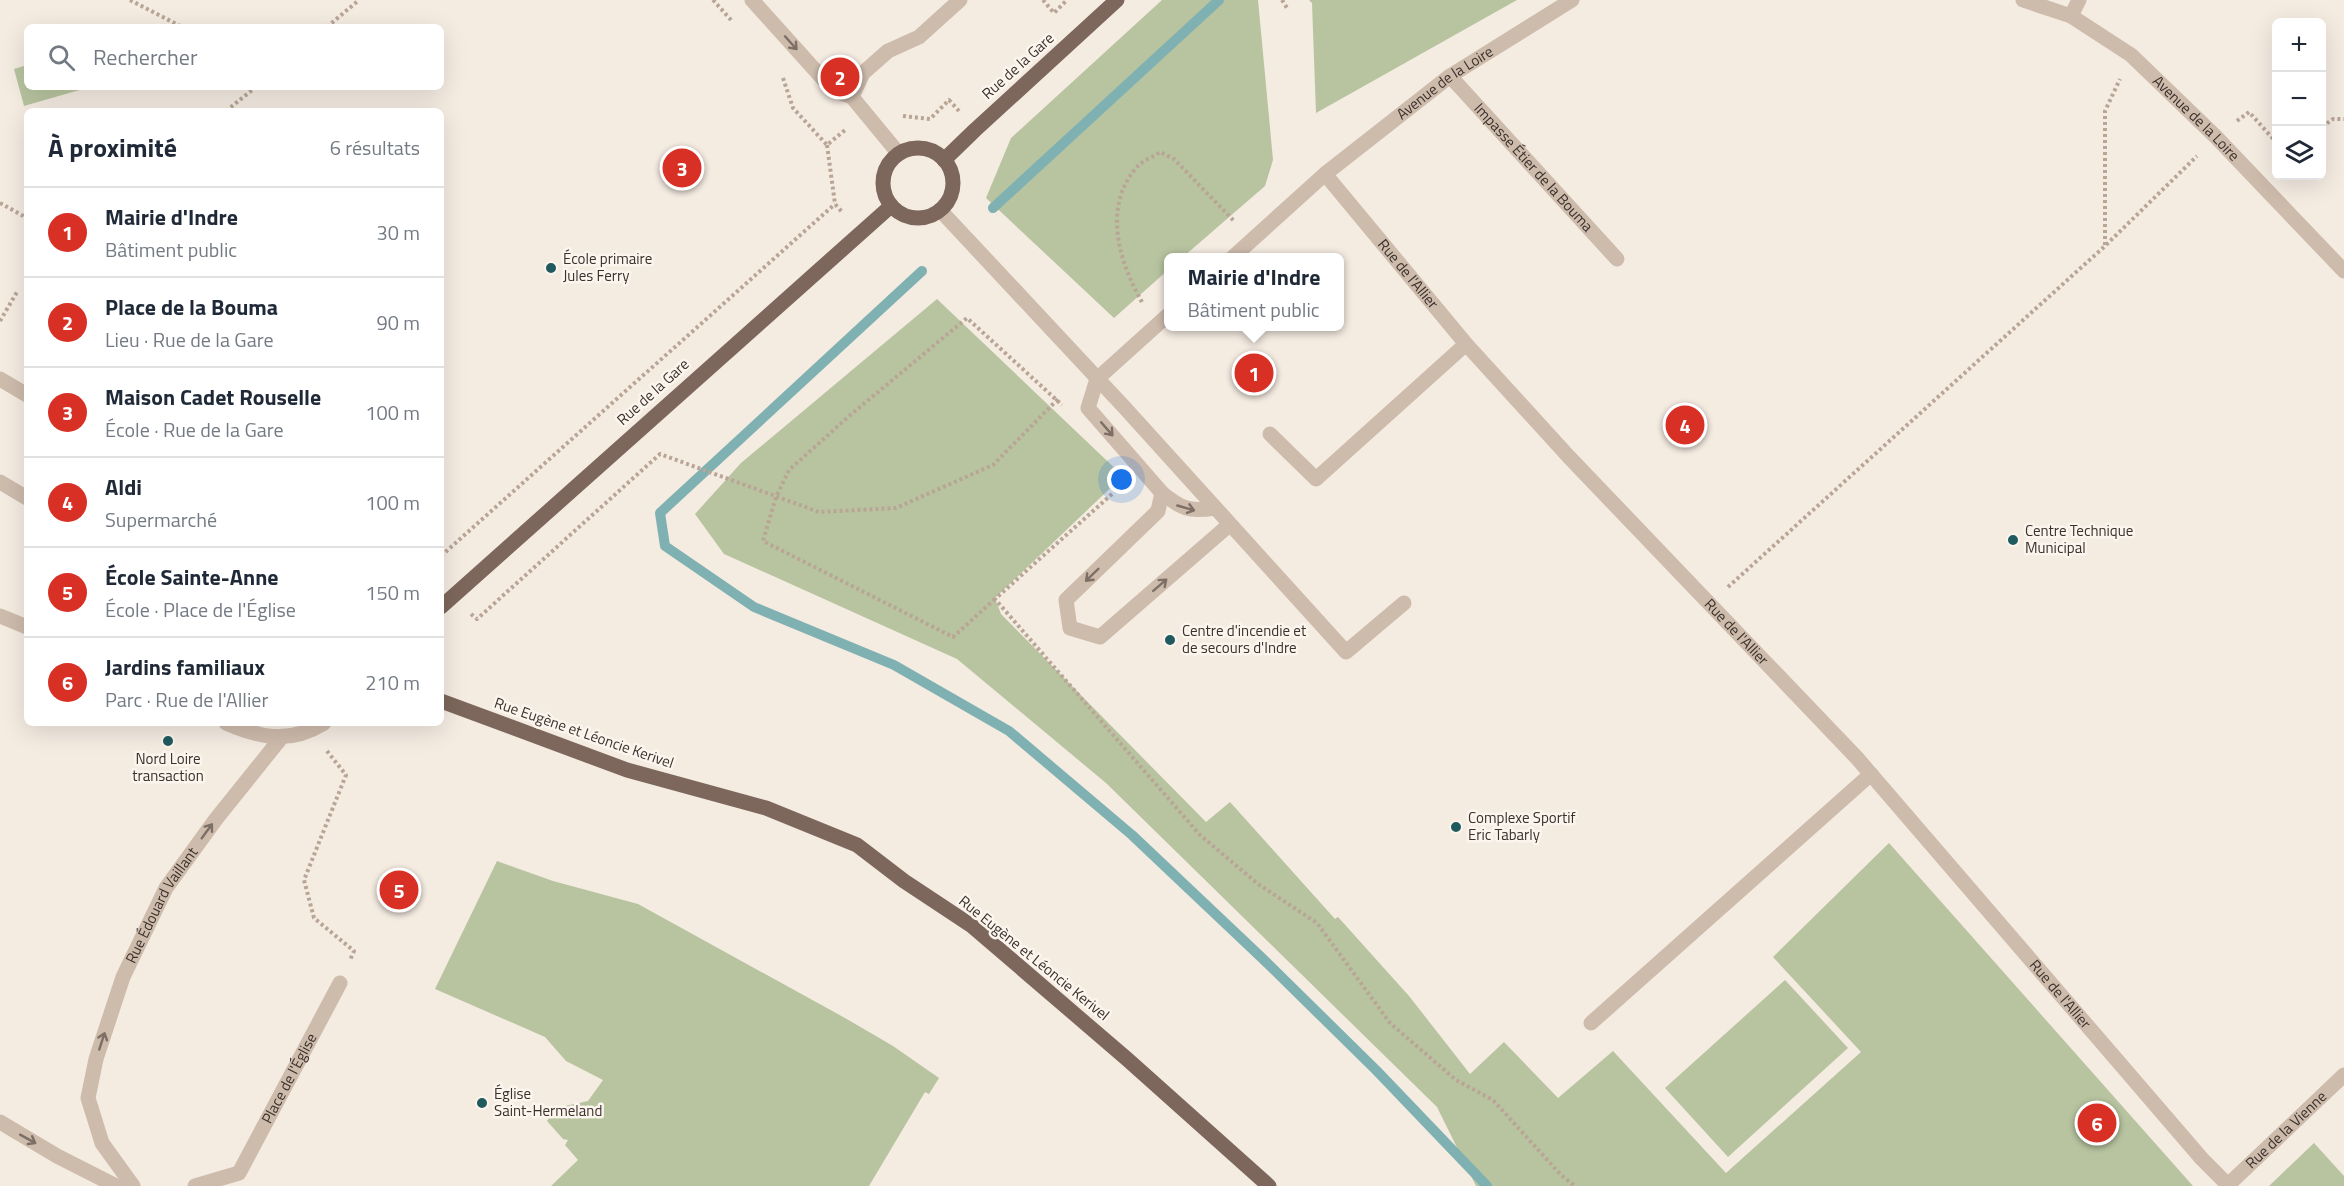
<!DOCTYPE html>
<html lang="fr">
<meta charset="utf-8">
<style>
body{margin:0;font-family:"Titillium Web",sans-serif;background:#f6f6f7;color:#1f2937}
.controls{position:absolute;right:18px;top:18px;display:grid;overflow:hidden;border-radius:9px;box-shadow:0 6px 24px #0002}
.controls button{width:54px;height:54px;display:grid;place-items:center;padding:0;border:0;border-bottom:2px solid #e0e1e3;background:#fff;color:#1f2937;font:30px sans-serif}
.you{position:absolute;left:1122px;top:480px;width:21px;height:21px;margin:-15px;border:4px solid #fff;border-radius:50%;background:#1a73e8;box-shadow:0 0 0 9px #1a73e833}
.badge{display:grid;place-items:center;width:39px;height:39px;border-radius:50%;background:#d93025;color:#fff;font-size:20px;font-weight:700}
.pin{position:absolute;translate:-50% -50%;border:3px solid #fff;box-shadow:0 2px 6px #0006}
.popup{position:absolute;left:1164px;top:253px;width:180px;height:78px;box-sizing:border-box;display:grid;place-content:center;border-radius:9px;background:#fff;filter:drop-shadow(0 2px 4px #0005);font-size:20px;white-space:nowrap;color:#747a83}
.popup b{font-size:22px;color:#1f2937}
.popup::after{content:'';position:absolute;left:50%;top:100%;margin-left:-12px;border:12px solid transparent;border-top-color:#fff}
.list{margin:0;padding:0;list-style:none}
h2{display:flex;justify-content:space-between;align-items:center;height:78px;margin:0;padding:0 24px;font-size:26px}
h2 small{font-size:20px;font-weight:400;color:#747a83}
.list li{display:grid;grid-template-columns:39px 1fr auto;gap:18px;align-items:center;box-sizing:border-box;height:90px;padding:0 24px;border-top:2px solid #e0e1e3}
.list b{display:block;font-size:22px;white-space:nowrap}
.list p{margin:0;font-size:20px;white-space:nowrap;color:#747a83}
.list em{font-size:20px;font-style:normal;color:#747a83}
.icon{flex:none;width:33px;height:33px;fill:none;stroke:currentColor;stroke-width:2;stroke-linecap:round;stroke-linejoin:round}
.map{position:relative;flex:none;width:2344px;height:1186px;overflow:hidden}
.search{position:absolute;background:#fff;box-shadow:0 6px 24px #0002;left:24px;top:24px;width:420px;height:66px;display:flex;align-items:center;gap:15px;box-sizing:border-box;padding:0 21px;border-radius:9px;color:#747a83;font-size:22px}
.panel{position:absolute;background:#fff;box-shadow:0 6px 24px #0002;left:24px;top:108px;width:420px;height:618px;border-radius:9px}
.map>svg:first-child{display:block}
.green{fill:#b8c4a0}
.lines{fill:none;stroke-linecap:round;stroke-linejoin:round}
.stream{stroke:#7fb0b2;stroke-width:10}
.path{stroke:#b9a596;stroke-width:4;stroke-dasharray:3 3;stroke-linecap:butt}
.minor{stroke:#cdbbac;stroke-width:15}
.major{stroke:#7d675c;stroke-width:15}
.oneway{stroke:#7d6f65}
.poi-dot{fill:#1f5a5e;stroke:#fbf5ee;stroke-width:2}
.labels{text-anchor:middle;stroke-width:5;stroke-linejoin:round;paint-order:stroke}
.street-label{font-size:15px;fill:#3b302b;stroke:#fbf5ee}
.poi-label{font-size:15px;fill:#3b302b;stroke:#fbf5ee;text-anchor:start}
</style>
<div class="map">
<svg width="2344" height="1186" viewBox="0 0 2344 1186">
<rect width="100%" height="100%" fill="#f4ebe1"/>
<g class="green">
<polygon points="1162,0 1258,0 1273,160 1265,186 1183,257 1168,258 1168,270 1114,318 986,198 1011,138"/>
<polygon points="1309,0 1517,0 1316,113 1312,3"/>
<polygon points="27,65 27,87 90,87 24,106 14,69"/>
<polygon points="937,299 1123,476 995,598 1001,614 1206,822 1230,802 1335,919 1338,917 1409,996 1470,1074 1504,1042 1558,1098 1613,1051 1726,1173 1861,1052 1773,957 1889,843 2193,1186 1476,1186 1437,1107 1106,783 957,659 724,554 695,514 741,463"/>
<polygon points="497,861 553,881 638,904 845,1018 893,1046 939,1078 929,1094 925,1092 869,1186 551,1186 578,1160 565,1145 568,1140 563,1139 547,1121 556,1108 588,1101 603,1080 566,1061 545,1037 435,989"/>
<polygon points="1785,980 1848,1048 1728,1157 1665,1088"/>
<polygon points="2314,1143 2344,1176 2344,1186 2269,1186"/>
</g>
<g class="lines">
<g class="stream">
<polyline points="993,208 1219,0"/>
<polyline points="922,271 660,513 665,546 754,607 894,665 1009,731 1132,835 1262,958 1376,1070 1487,1186"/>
</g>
<g class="path">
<polyline points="130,0 182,27"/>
<polyline points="713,0 732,21"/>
<polyline points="1043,0 1054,13 1067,0"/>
<polyline points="1282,0 1287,8"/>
<polyline points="327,27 359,0"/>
<polyline points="783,78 793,108 827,145 845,130"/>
<polyline points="226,111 256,87"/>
<polyline points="903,116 930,119 949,100 959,111"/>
<polyline points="2237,121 2249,112 2276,142"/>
<polyline points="2322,127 2333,119 2344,119"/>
<polyline points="827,145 835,204 843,213"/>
<polyline points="0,203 27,218"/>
<polyline points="2105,245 2105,111 2120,79"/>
<path d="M1142,302C1119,262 1102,206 1137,167C1142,161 1153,157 1160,152L1174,159L1235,222"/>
<polyline points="0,321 17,292"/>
<polyline points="1121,486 995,599 1200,835 1258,884 1317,923 1390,1023 1456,1080 1493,1100 1561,1175 1575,1186"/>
<polyline points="441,556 835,204"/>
<polyline points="1728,587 2105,246 2197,156"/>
<polyline points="995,599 953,637 763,541 776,497 789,470 848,417 967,318 1062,405"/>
<polyline points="471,614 477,619 660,454 819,512 896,508 993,465 1058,399"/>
<polyline points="327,751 346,775 304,880 314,918 354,951 350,960"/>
</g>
<g class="minor">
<polyline points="752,0 833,90 852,97"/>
<path id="s1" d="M2023,0L2071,16L2131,55L2216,137L2344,271"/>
<polyline points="2071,16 2079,0"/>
<path id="s2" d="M1450,76L1617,259"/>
<polyline points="899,154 852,97 863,73 888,51 919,37 960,0"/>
<path id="s3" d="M1325,174L1466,344L1569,457L1857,758L2202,1159L2229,1186"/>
<polyline points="940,210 1125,408 1346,652 1404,603"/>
<path id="s4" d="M1232,258L1325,174L1450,76L1572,0"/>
<polyline points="0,379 27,395"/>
<polyline points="1097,379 1088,408 1162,493 1158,511 1066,600 1070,628 1100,637 1229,525"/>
<polyline points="1097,379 1168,315"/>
<polyline points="1270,434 1316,479 1466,344"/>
<polyline points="0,482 27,498"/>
<path d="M1162,493C1182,509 1189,512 1215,508"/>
<polyline points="0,616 27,627"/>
<path d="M226,723C261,738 290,744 324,723"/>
<polyline points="1591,1023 1871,774"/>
<polyline points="0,1122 57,1156 116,1186"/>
<path id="s5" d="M2228,1185L2344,1075"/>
<path id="s6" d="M133,1186L102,1143L88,1098L96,1059L123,977L166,888L216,819L281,738"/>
<path id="s7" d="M195,1186L239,1173L340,983"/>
</g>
<g class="major">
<circle cx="918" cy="183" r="35"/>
<polyline points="944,160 975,130 1117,0"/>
<polyline points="441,607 891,206"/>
<polyline points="441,701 627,770 766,808 857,845 904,881 972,926 1127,1059 1269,1186"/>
</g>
</g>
<defs><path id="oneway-shaft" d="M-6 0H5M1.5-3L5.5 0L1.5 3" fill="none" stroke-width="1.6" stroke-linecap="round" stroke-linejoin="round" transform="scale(1.5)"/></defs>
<g class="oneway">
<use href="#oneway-shaft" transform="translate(791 43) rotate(48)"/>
<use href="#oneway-shaft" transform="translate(1107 429) rotate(49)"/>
<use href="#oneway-shaft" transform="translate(1186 508) rotate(16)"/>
<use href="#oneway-shaft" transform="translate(1092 575) rotate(136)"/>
<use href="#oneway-shaft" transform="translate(1160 585) rotate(-41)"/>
<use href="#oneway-shaft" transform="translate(207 831) rotate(-54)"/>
<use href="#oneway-shaft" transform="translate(102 1041) rotate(-72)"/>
<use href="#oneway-shaft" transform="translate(28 1139) rotate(29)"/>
</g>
<g class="poi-dot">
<circle cx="551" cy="268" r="6"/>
<circle cx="2013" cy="540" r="6"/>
<circle cx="1170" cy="640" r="6"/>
<circle cx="168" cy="741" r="6"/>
<circle cx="1456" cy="827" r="6"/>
<circle cx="482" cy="1103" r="6"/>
</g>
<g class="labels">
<g class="street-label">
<text transform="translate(1018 66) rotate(-42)" y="5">Rue de la Gare</text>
<text dy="5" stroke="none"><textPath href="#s4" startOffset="276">Avenue de la Loire</textPath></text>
<text dy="5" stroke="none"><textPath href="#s1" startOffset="213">Avenue de la Loire</textPath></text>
<text dy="5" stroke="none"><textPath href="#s2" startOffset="124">Impasse Étier de la Bouma</textPath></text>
<text dy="5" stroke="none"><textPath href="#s3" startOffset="130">Rue de l'Allier</textPath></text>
<text transform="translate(653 392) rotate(-42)" y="5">Rue de la Gare</text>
<text dy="5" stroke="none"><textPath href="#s3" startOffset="616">Rue de l'Allier</textPath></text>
<text transform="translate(584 733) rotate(19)" y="5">Rue Eugène et Léoncie Kerivel</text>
<text dy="5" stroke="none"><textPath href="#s6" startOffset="308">Rue Édouard Vaillant</textPath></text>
<text transform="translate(1034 958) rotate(39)" y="5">Rue Eugène et Léoncie Kerivel</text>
<text dy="5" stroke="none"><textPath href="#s3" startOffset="1102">Rue de l'Allier</textPath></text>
<text dy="5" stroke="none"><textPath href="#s7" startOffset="153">Place de l'Église</textPath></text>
<text dy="5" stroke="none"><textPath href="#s5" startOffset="80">Rue de la Vienne</textPath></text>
</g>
<g class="poi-label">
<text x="563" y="264">École primaire<tspan x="563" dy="17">Jules Ferry</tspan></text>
<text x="2025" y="536">Centre Technique<tspan x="2025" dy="17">Municipal</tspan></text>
<text x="1182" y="636">Centre d'incendie et<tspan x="1182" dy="17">de secours d'Indre</tspan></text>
<text x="168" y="764" text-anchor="middle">Nord Loire<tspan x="168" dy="17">transaction</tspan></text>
<text x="1468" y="823">Complexe Sportif<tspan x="1468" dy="17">Eric Tabarly</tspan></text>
<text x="494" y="1099">Église<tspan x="494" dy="17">Saint-Hermeland</tspan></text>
</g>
</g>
</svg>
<div class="controls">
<button>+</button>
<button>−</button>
<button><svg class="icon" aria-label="layers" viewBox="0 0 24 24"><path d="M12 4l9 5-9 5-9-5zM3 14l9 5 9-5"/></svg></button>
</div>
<div class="you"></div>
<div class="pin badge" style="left:1254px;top:373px">1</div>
<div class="popup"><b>Mairie d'Indre</b>Bâtiment public</div>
<div class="pin badge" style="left:840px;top:77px">2</div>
<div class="pin badge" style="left:682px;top:168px">3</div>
<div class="pin badge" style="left:1685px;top:425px">4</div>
<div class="pin badge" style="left:399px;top:890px">5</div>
<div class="pin badge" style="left:2097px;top:1123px">6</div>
<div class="search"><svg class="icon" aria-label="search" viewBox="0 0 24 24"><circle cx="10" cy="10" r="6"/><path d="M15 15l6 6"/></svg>Rechercher</div>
<section class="panel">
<h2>À proximité<small>6 résultats</small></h2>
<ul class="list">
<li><span class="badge">1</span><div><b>Mairie d'Indre</b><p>Bâtiment public</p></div><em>30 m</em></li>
<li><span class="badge">2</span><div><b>Place de la Bouma</b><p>Lieu · Rue de la Gare</p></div><em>90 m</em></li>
<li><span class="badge">3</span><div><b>Maison Cadet Rouselle</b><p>École · Rue de la Gare</p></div><em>100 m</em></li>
<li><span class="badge">4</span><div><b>Aldi</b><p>Supermarché</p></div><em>100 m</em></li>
<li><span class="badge">5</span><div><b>École Sainte-Anne</b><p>École · Place de l'Église</p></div><em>150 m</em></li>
<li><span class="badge">6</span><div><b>Jardins familiaux</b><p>Parc · Rue de l'Allier</p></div><em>210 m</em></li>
</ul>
</section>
</div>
